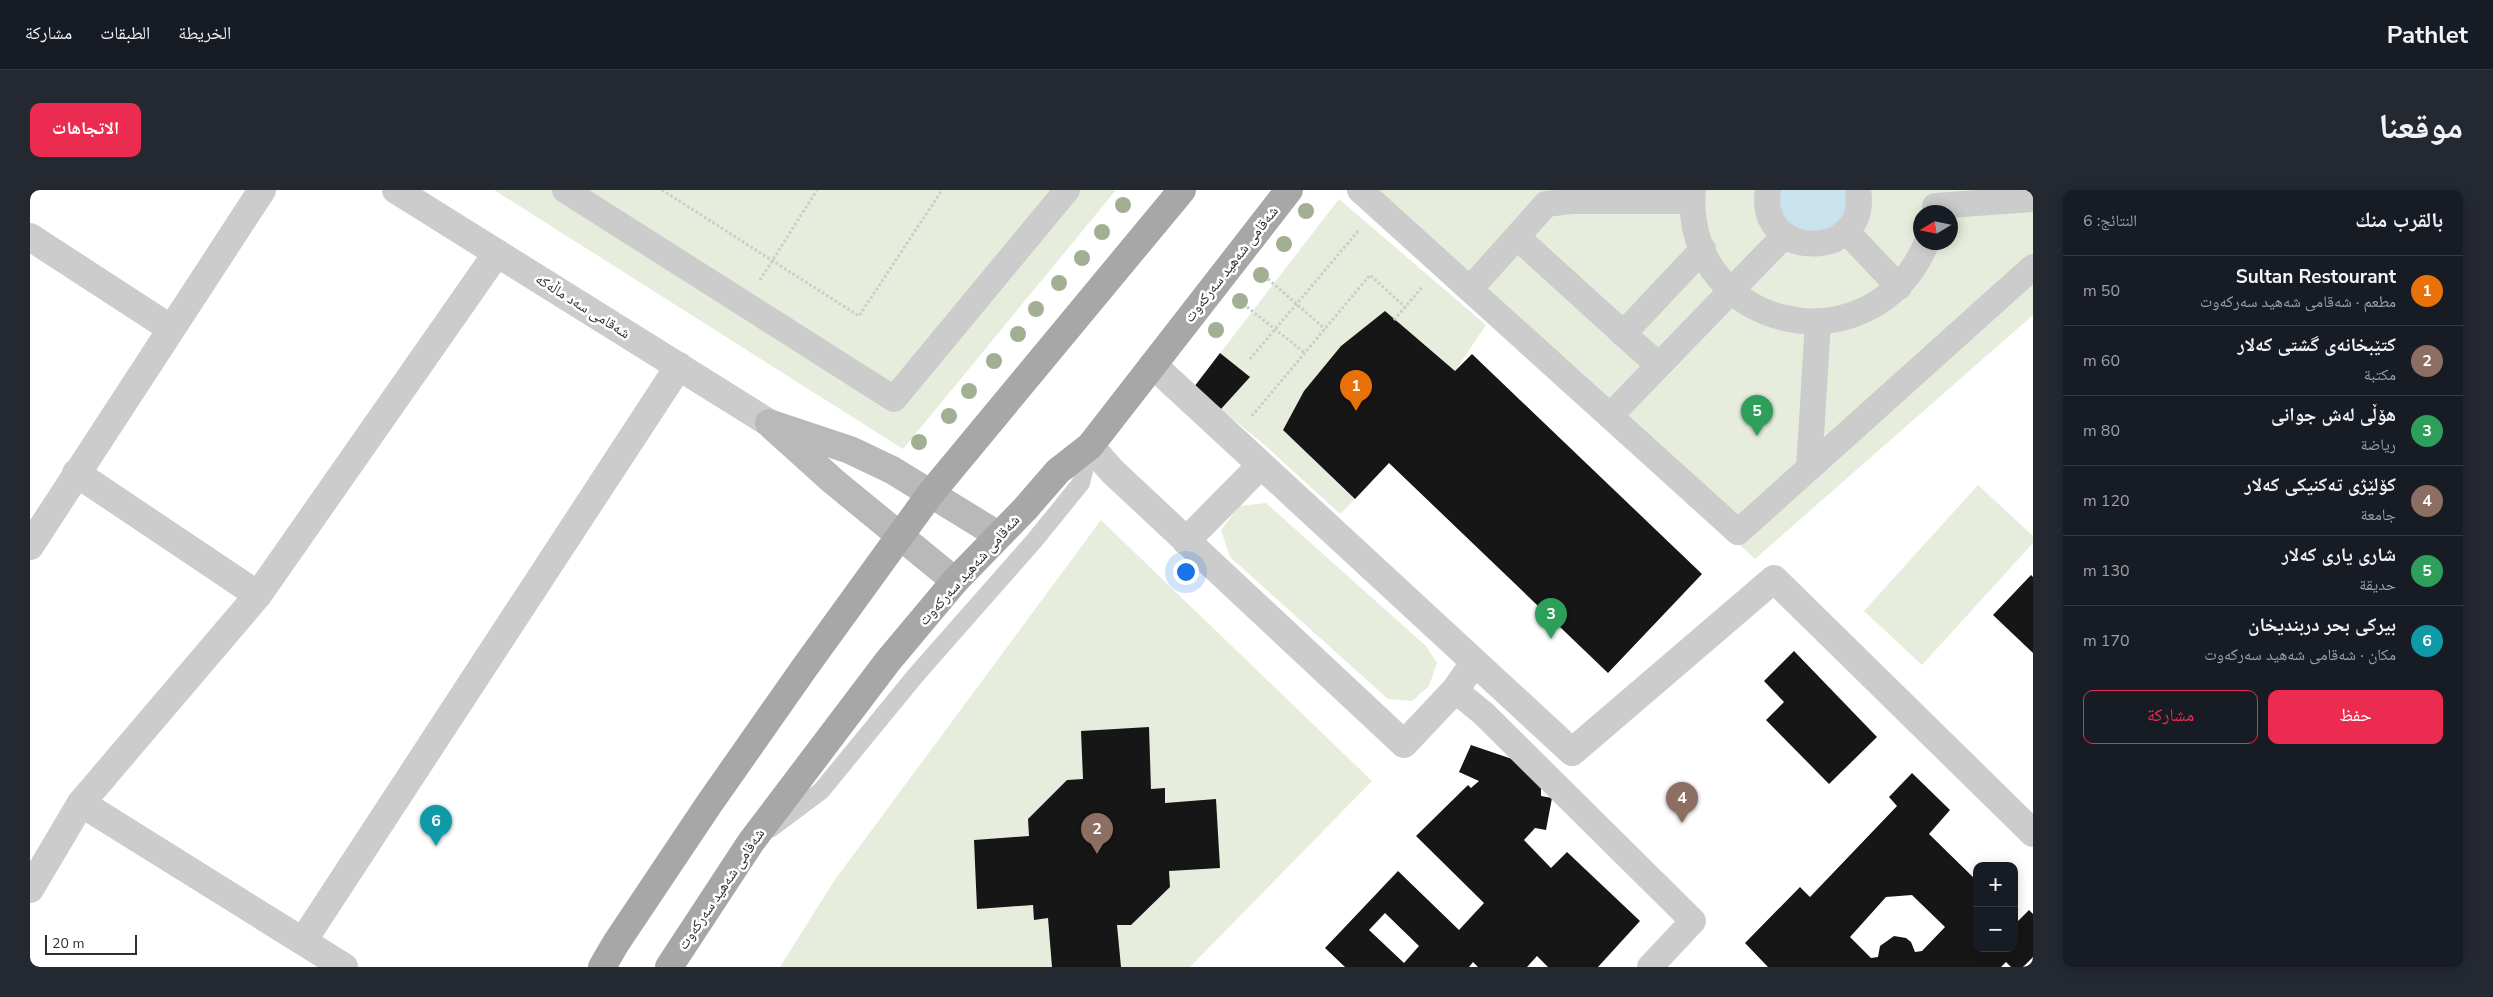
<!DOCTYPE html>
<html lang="ar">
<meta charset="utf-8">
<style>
body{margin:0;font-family:"Nunito Sans","Noto Naskh Arabic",sans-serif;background:#242831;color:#f1f3f6;direction:rtl}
.controls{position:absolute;right:15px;bottom:15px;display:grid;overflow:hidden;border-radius:10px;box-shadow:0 2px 12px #0003}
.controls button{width:45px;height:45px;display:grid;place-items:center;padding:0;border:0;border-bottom:1px solid #363941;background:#171b24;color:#f1f3f6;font:25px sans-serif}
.compass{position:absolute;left:1883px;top:15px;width:45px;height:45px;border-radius:50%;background:#171b24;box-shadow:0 2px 12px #0003;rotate:260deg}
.scale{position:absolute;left:15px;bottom:12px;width:92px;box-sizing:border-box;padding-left:5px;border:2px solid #2f2f2f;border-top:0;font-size:14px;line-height:18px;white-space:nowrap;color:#2f2f2f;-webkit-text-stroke:4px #fff;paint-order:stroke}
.you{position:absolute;left:1155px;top:381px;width:18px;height:18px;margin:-12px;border:4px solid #fff;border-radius:50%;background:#1a73e8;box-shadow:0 0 0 8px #1a73e833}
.badge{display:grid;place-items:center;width:32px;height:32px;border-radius:50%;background:#ec2b51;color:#fff;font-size:16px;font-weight:700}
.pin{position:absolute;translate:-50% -41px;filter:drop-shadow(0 1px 2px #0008)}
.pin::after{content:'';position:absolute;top:26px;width:18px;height:15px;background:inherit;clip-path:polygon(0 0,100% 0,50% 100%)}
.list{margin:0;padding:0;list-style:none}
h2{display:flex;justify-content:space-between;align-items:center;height:65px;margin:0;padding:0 20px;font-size:21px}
h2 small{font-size:16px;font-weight:400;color:#9ea1a6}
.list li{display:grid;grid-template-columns:32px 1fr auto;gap:15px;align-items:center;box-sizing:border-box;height:70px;padding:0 20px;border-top:1px solid #363941}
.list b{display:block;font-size:19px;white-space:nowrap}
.list p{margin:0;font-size:16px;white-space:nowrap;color:#9ea1a6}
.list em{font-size:16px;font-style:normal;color:#9ea1a6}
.actions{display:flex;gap:10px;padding:15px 20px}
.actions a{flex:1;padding:11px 0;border:1px solid #ec2b51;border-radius:10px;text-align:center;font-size:18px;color:#ec2b51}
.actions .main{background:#ec2b51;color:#fff}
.map{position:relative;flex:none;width:2003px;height:777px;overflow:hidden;direction:ltr;border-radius:10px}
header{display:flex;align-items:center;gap:30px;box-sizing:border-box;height:70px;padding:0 25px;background:#171b24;border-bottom:1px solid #363941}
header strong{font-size:24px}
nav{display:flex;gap:28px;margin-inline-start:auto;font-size:18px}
.intro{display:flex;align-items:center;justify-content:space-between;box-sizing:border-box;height:120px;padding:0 30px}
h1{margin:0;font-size:35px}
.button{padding:12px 22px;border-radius:10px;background:#ec2b51;color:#fff;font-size:18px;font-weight:700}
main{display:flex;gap:30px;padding:0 30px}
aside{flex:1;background:#171b24;border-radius:10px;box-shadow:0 2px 12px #0003}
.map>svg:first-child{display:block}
.green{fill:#e7eddc;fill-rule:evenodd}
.water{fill:#c8e3ed}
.building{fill:#161616;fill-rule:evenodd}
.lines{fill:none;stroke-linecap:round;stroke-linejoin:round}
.path{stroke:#ccc;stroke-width:3;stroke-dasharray:2.5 2.5;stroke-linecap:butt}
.service{stroke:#ccc;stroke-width:18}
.pedestrian{stroke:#ccc;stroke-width:26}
.minor{stroke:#ccc;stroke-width:28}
.tertiary{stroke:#ccc;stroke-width:28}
.secondary{stroke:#b9b9b9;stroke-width:28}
.primary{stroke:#a7a7a7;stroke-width:28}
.tree{fill:#a3af93}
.labels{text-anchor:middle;stroke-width:5;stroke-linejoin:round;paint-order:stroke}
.street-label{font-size:15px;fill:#2f2f2f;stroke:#fff}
</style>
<header>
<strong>Pathlet</strong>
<nav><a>الخريطة</a><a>الطبقات</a><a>مشاركة</a></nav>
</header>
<div class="intro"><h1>موقعنا</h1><a class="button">الاتجاهات</a></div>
<main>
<aside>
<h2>بالقرب منك<small>النتائج: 6</small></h2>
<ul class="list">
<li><span class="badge" style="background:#e8710a">1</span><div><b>Sultan Restourant</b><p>مطعم · شەقامی شەهید سەرکەوت</p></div><em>50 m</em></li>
<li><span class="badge" style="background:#8d6e63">2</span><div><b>کتێبخانەی گشتی کەلار</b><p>مكتبة</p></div><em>60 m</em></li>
<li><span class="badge" style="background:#2e9e5b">3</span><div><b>هۆڵی لەش جوانی</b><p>رياضة</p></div><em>80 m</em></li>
<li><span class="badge" style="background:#8d6e63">4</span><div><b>کۆلێژی تەکنیکی کەلار</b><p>جامعة</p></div><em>120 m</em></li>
<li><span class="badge" style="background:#2e9e5b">5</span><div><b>شاری یاری کەلار</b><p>حديقة</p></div><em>130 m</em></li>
<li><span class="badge" style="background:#0f9aa8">6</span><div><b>بيركى بحر دربنديخان</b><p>مكان · شەقامی شەهید سەرکەوت</p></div><em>170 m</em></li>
</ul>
<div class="actions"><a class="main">حفظ</a><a>مشاركة</a></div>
</aside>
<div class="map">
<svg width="2003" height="777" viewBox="0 0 2003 777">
<rect width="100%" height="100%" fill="#fff"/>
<g class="green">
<polygon points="464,0 1086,0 873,259"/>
<path d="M1320,0H2003V125L1725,369ZM1890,22H1920V52H1890Z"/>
<polygon points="1309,9 1456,135 1425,181 1354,122 1311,156 1274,201 1253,240 1325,309 1310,324 1237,257 1164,197"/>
<polygon points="1948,295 2003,346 2003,353 1892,475 1834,421"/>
<polygon points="1236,313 1396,456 1407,473 1399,496 1382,511 1358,509 1200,367 1191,340 1209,316"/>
<polygon points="1071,330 1342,591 1160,777 750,777 804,691"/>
</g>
<polygon class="water" points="1746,0 1820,0 1818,25 1788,48 1753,33"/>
<g class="building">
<polygon points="1355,121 1425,181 1442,164 1672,384 1578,483 1359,273 1325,309 1253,240 1274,201 1311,156"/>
<polygon points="1190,163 1220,187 1191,219 1164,197"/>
<polygon points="2001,385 2003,387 2003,463 1963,425"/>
<polygon points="1764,461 1847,547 1799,594 1736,530 1754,512 1734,491"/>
<polygon points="1119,537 1121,599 1135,598 1135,613 1186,609 1190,678 1139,681 1140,697 1101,735 1087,735 1091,777 1022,777 1018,728 1004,730 1003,715 947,719 944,650 999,646 998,629 1037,590 1053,589 1051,541"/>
<path d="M1441,555L1482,569L1511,598V606L1522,608L1516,640L1505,638L1494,650L1521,678L1537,662L1610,731L1568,777H1518L1507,766L1497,777H1448L1443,772L1439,777H1315L1295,758L1368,681L1429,740L1454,713L1386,646L1438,595L1441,598L1449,591L1429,582ZM1355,723L1389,756L1374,773L1339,740Z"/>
<path d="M1882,583L1920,620L1899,644L1947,691V758H1984V727L1988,731L1999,720L2003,724V767L1993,777H1981L1976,772L1971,777H1738L1715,753L1770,697L1780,707L1867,616L1859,607ZM1882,705L1915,737L1892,761L1885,762L1881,752L1876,748L1864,746L1850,756L1848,767L1841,768L1820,747L1856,707Z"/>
</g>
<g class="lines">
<g class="path">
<polyline points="632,0 829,126 912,0"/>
<polyline points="1238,89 1295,139"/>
<polyline points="730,90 787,0"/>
<polyline points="1217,117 1275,163"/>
<polyline points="1364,130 1393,96"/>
<polyline points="1220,169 1329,40"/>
<polyline points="1222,226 1340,85 1375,117"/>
</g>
<polyline class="service" points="740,639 791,601 886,485 1004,351 1051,293 1060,256"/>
<g class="pedestrian">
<polyline points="535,0 864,209 1037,0"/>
<polyline points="1330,0 1708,342 2003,77"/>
<path d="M1663,0C1652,139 1841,185 1897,52"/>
<path d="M1738,0C1726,71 1840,72 1828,0"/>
<polyline points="1905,16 2003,9"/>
<polyline points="1816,41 1869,97"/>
<polyline points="1487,47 1628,175"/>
<polyline points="1441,98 1516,14 1541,11 1662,11"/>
<polyline points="1593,144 1673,59"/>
<polyline points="1580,226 1755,45"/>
<polyline points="1779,278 1788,132"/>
<polyline points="1425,500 1454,524 1663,731 1620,777"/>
</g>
<g class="minor">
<polyline points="0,47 140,138"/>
<polyline points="1123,175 1542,562 1744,389 2003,643"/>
<polyline points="1060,256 1083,282 1374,554 1425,500 1444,473"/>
<polyline points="46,283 228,405"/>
<polyline points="1156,351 1230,276"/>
<polyline points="0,356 232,0"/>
<polyline points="51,613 314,777"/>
<polyline points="0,699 51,613 228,405 467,63"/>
<polyline points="273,751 649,176"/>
</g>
<polyline class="tertiary" points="366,0 739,233"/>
<g class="secondary">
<polyline points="739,233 820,260 862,280 968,345"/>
<polyline points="742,236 803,291 925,391"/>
</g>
<g class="primary">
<polyline points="572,777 586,753 679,614 775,477 901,303 1152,0"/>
<polyline points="639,777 721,652 858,471 925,391 995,319 1028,281 1060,256 1259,0"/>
</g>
</g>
<g class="tree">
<circle cx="1093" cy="15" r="8"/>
<circle cx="1276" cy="21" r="8"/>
<circle cx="1072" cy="42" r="8"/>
<circle cx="1254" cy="54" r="8"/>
<circle cx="1052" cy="68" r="8"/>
<circle cx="1231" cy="85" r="8"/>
<circle cx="1029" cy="93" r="8"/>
<circle cx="1210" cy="111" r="8"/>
<circle cx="1006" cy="119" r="8"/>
<circle cx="1186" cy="140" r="8"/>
<circle cx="988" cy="144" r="8"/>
<circle cx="964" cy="171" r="8"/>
<circle cx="939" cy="201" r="8"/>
<circle cx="919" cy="226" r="8"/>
<circle cx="889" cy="252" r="8"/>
</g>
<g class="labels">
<g class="street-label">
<text transform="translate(1201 74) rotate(-52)" y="5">شەقامی شەهید سەرکەوت</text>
<text transform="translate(553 116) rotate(32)" y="5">شەقامی سەد ماڵەکە</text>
<text transform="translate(939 380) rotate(-48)" y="5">شەقامی شەهید سەرکەوت</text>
<text transform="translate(691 699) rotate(-56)" y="5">شەقامی شەهید سەرکەوت</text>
</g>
</g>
</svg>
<div class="controls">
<button>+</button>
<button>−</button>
</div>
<svg class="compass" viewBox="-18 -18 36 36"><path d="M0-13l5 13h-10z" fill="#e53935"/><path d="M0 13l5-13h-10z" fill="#9ea1a6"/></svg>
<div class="scale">20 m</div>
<div class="you"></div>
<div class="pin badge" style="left:1326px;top:221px;background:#e8710a">1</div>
<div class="pin badge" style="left:1067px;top:664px;background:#8d6e63">2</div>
<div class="pin badge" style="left:1521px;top:449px;background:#2e9e5b">3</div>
<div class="pin badge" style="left:1652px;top:633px;background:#8d6e63">4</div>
<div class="pin badge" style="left:1727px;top:246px;background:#2e9e5b">5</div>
<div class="pin badge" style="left:406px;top:656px;background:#0f9aa8">6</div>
</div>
</main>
